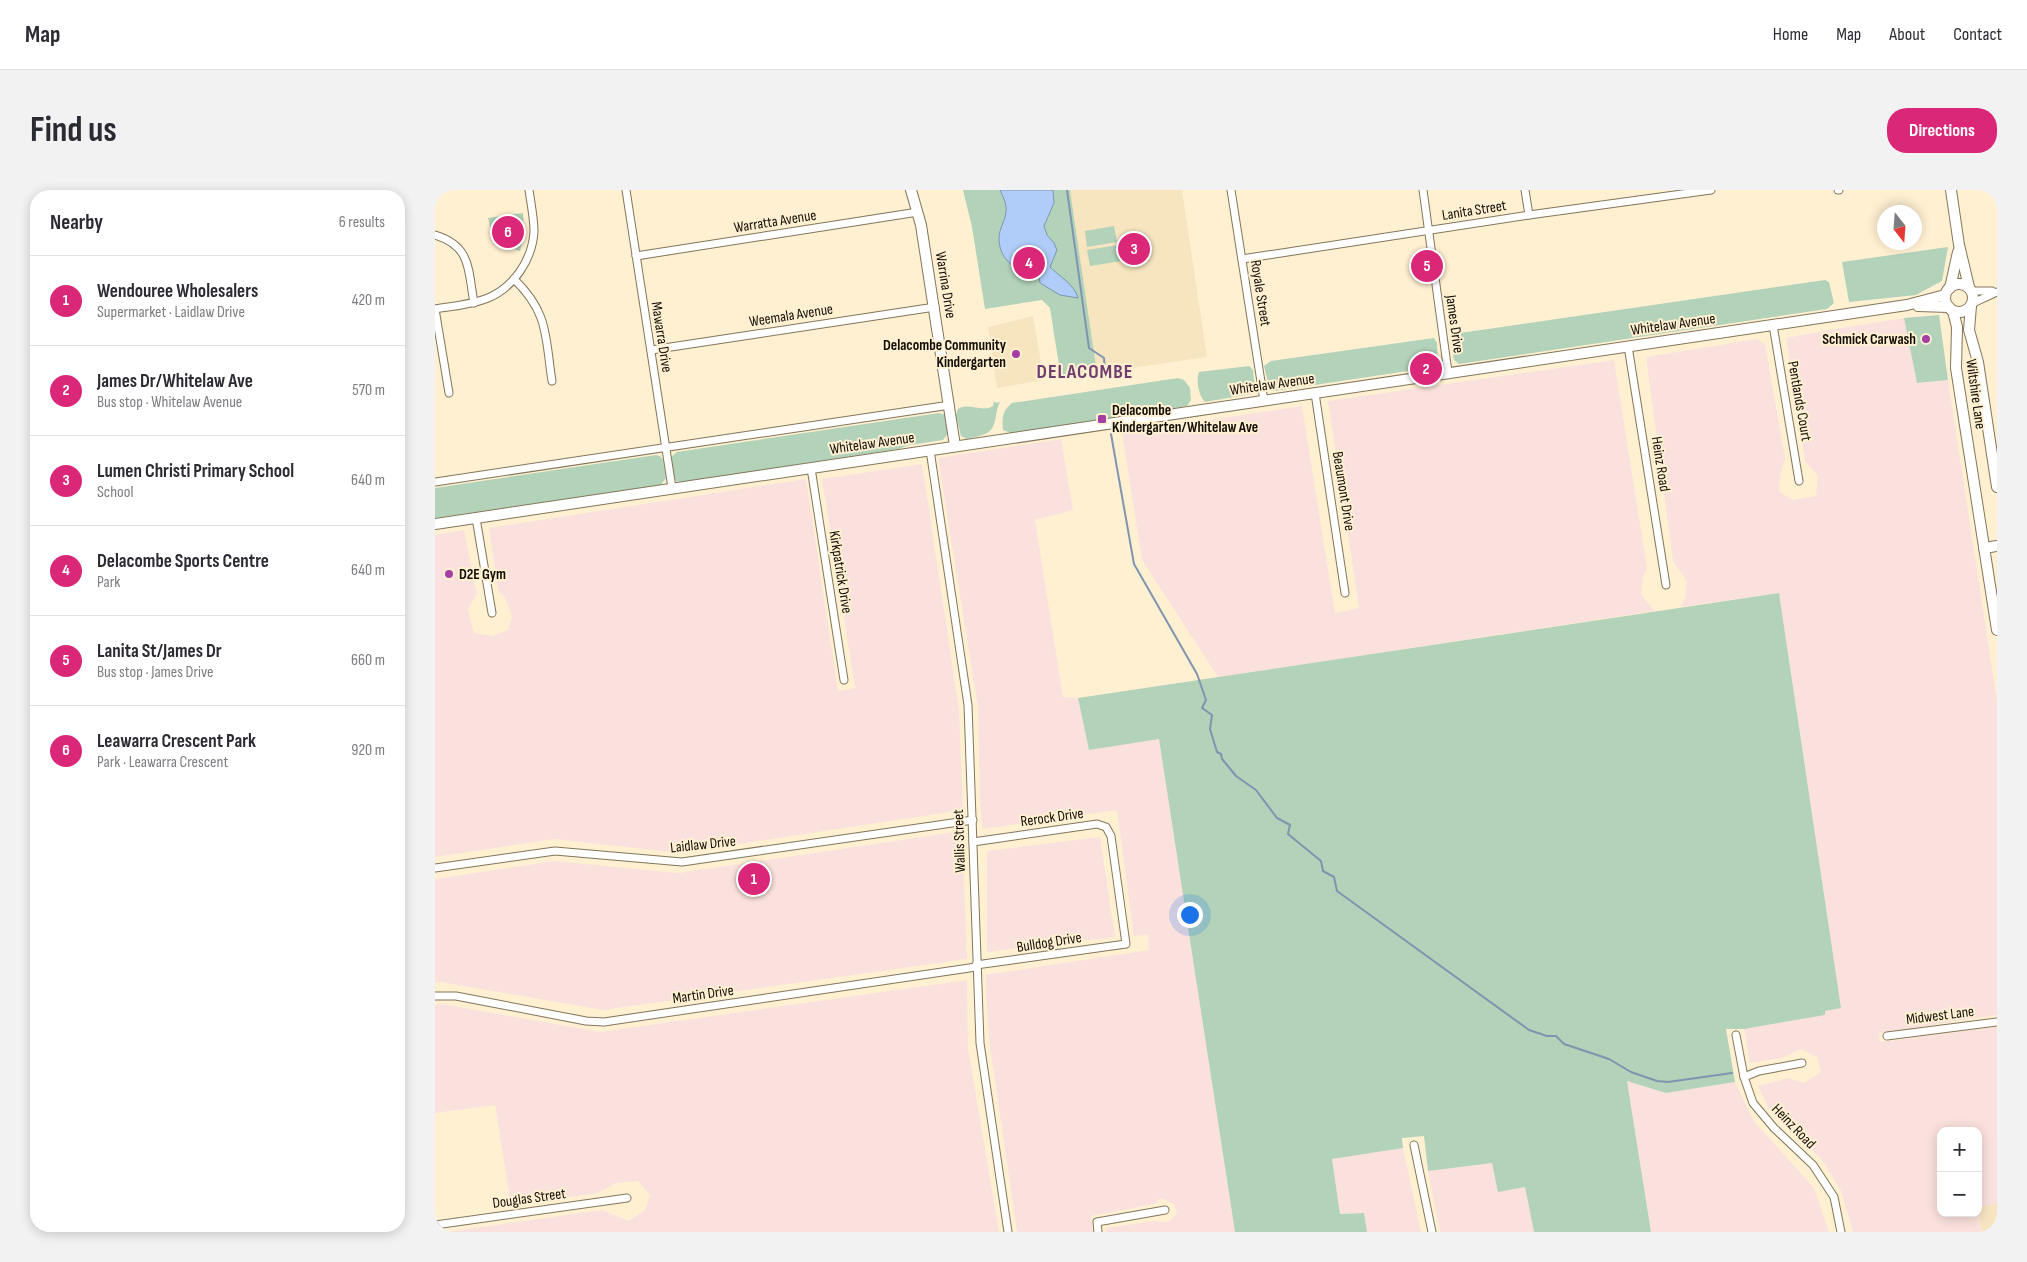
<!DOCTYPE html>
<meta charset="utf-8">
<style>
body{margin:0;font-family:"Sofia Sans Condensed",sans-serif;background:#f2f2f3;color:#2b2b33}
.controls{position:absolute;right:15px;bottom:15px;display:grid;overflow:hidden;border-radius:10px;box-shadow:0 2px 12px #0003}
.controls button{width:45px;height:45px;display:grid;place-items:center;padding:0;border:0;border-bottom:1px solid #e1e1e2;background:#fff;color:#2b2b33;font:25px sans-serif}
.compass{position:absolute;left:1442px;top:15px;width:45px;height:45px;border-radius:50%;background:#fff;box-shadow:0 2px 12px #0003;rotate:163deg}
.you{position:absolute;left:754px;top:724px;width:18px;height:18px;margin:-12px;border:4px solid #fff;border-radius:50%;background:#1a73e8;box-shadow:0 0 0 8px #1a73e833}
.badge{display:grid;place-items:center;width:32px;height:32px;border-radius:50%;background:#db2777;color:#fff;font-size:16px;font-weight:700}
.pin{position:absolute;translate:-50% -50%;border:2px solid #fff;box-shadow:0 1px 5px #0006}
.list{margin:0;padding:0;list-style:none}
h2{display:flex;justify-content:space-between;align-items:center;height:65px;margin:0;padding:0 20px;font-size:21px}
h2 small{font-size:16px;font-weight:400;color:#7c7c81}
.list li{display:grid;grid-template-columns:32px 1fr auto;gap:15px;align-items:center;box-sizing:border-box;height:90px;padding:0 20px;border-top:1px solid #e1e1e2}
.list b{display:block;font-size:19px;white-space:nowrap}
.list p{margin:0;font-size:16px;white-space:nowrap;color:#7c7c81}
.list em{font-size:16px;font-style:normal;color:#7c7c81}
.map{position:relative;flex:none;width:1562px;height:1042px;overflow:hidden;border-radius:20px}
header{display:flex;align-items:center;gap:30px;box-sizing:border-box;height:70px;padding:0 25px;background:#fff;border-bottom:1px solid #e1e1e2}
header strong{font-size:24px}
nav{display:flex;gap:28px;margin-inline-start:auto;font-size:18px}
.intro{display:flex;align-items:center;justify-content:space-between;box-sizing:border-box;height:120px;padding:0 30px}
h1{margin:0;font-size:35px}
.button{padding:12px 22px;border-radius:20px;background:#db2777;color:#fff;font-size:18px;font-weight:700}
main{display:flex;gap:30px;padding:0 30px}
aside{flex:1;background:#fff;border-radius:20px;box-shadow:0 2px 12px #0003}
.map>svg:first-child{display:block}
.built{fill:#f6e5bf}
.industrial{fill:#fbe1de}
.green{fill:#b2d2ba}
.water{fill:#afcdf8;stroke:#8094af}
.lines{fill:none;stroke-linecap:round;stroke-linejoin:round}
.stream{stroke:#8094af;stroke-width:2}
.street-casing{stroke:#82755a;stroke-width:9}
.secondary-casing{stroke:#82755a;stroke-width:12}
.street{stroke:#fff;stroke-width:7}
.secondary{stroke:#fff;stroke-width:10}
.poi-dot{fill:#a63fa3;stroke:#fff0d2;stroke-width:2}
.labels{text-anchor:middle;stroke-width:4;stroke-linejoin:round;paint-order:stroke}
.street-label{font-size:15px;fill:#130e05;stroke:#fff0d2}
.poi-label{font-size:15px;font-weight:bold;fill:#130e05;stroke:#fff0d2;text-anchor:end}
.district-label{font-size:20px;font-weight:bold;letter-spacing:1px;fill:#703d6e;stroke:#fff0d2}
</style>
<header>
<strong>Map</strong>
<nav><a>Home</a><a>Map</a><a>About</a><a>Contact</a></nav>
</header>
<div class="intro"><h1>Find us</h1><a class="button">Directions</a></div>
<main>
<aside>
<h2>Nearby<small>6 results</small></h2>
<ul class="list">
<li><span class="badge">1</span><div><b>Wendouree Wholesalers</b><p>Supermarket · Laidlaw Drive</p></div><em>420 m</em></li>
<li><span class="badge">2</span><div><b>James Dr/Whitelaw Ave</b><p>Bus stop · Whitelaw Avenue</p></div><em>570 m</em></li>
<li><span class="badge">3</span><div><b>Lumen Christi Primary School</b><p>School</p></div><em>640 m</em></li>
<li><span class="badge">4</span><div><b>Delacombe Sports Centre</b><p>Park</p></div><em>640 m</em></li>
<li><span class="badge">5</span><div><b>Lanita St/James Dr</b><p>Bus stop · James Drive</p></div><em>660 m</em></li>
<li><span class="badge">6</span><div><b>Leawarra Crescent Park</b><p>Park · Leawarra Crescent</p></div><em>920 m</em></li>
</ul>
</aside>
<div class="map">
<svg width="1562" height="1042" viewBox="0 0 1562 1042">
<rect width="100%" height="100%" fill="#fff0d2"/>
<g class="built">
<polygon points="635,0 747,0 772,167 662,183"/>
<polygon points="598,126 609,190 562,198 553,137"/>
<polygon points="1562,1014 1562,1042 1547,1042 1543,1017"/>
</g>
<g class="industrial">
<polygon points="1469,128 1482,193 1513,190 1562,511 1562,825 1444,843 1445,852 1562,837 1562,1014 1543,1017 1543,941 1506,941 1506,1023 1543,1023 1543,1019 1547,1042 1418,1042 1406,1001 1388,971 1333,917 1323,896 1354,888 1369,893 1386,882 1382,867 1366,859 1347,868 1315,873 1309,839 1390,825 1390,821 1406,818 1344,403 1245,417 1250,408 1252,391 1238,371 1211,167 1322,149 1330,154 1350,268 1346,283 1344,301 1357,310 1381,306 1383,286 1370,271 1351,148 1412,137"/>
<polygon points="1179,170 1212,378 1208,387 1206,404 1219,421 783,487 707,370 687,243 867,216 900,423 924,418 893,211"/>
<polygon points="626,249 638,320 600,330 628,507 643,508 654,560 724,548 800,1042 671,1042 671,1038 719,1031 730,1032 736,1030 742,1023 739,1014 726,1008 719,1014 656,1026 658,1042 582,1042 554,850 550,785 714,760 713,745 699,746 682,620 548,639 545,613 543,518 503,268"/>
<polygon points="487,274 524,519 528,620 244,663 119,649 0,667 0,345 29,340 42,404 33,419 39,443 58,446 73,440 77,426 70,408 63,400 54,338 371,289 403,501 420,498 387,289"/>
<polygon points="527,641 532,769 168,820 6,792 0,793 0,689 119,671 244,683"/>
<polygon points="665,647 680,747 552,762 552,661"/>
<polygon points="532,790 533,858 564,1042 11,1042 167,1020 194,1031 210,1020 215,1005 203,991 181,993 163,1003 76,1015 60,915 0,923 0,815 7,814 165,842"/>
<polygon points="1192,890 1231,903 1300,892 1318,930 1379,998 1394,1042 1216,1042"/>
<polygon points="968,958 986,1042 932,1042 929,1023 905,1024 897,969"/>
<polygon points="1057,973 1090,997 1099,1042 1005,1042 993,981"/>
</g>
<g class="green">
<polygon points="528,0 635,0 662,183 626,188 615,118 607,110 550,119 537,37"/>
<polygon points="88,23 89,45 85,61 59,52 53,28"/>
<polygon points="679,36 682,52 652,57 650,41"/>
<polygon points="683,55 686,71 655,76 652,60"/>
<polygon points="1513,57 1507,91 1481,105 1414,112 1407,72"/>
<polygon points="1390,90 1394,92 1399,113 1392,119 1024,174 1019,170 1015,148 1018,144"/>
<polygon points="1504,125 1513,190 1482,193 1469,128"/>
<polygon points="999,148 1002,153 1003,173 1000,177 839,201 834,197 829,176 836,171"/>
<path d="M814,176L818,180L820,200L816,204L770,212C763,205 761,190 764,182Z"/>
<path d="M743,188L749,190L755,198L756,210L752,216L576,243L568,240C567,228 567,221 577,213Z"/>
<path d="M559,211L561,213L565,212C559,222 563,237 552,243C546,246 538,247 532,249L526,246L521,225L523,219C534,212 547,223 558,216Z"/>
<polygon points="504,223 511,225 513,243 508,250 475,255 463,259 246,292 241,291 239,287 236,267 242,262"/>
<polygon points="221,265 225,266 228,270 231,288 226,295 0,328 0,298"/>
<polygon points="1344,403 1406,818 1390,821 1390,825 1309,839 1291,839 1300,892 1231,903 1192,891 1216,1042 1099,1042 1090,997 1063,1002 1057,973 993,981 989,946 967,948 968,958 897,969 905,1024 929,1023 932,1042 800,1042 724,549 654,560 643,508"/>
</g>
<path class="water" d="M565,0H618L619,13L609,36L612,45L619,53L622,60L615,77C625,87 639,94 643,108L625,105L605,93L603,80C582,83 564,71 564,48C564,39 570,31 571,22C572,14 568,7 565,0Z"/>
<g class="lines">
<g class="stream">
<polyline points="632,0 654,158 669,168 670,181"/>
<polyline points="676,244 699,374 762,484 771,510 767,518 777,525 775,539 782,562 786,564 787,569 801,586 821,600 842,628 855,635 853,644 886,671 888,681 899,687 902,701 1094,840 1112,846 1121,846 1129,854 1174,869 1196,882 1222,891 1233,892 1297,883"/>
</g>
<g class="street-casing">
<g id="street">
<polyline points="191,0 237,298"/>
<polyline points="796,0 829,211"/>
<polyline points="988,0 1013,182"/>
<polyline points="1090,0 1094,25"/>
<polyline points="1403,0 1404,0"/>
<path d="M0,45C37,56 33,81 39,113"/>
<polyline points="201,66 483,22"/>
<polyline points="807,69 1094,25 1276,0"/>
<path d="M79,89C114,123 110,146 117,191"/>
<polyline points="1537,101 1557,101"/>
<polyline points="1538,113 1562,102"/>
<path d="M0,119C18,116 36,115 53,108C79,97 97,70 99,42C99,28 96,14 94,0"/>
<polyline points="0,119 14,203"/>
<polyline points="1338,135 1364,291"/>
<polyline points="1193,156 1231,395"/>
<polyline points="216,160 500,117"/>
<polyline points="880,203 910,403"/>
<polyline points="495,260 533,515 545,853 573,1042"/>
<polyline points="376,278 409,490"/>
<polyline points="0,292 515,215"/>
<polyline points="41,328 57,423"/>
<polyline points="538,652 662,634 671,637 676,646 691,754 541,775"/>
<polyline points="0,678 120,661 247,672 538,630"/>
<polyline points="0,806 21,806 151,831 169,832 541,777"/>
<polyline points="1301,845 1309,887 1318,913 1339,938 1378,975 1399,1007 1406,1042"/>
<polyline points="1452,846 1562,832"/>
<polyline points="1309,887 1324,881 1367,873"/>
<polyline points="979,955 997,1042"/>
<polyline points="0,1035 192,1008"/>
<polyline points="663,1042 662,1032 730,1020"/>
</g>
</g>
<g class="secondary-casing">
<g id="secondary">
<polyline points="476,0 486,35 520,256"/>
<polyline points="1516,0 1524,55 1534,97"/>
<circle cx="1524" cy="108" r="14"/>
<polyline points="1515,98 1523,62"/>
<polyline points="1483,116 1514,117"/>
<polyline points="1536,116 1534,140 1543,172 1562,297"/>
<polyline points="1518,121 1522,137 1521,178 1562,440"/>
<polyline points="0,334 1472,115 1510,105"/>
<polyline points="1549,358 1562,356"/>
</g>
</g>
<use href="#street" class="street"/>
<use href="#secondary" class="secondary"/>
</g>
<g class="poi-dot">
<circle cx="1491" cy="149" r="5"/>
<circle cx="581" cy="164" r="5"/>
<rect x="662" y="224" width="10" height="10" rx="2.5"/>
<circle cx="14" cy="384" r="5"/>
</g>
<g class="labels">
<g class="street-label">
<text transform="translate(1039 20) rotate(-9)" y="5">Lanita Street</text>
<text transform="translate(340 31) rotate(-9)" y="5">Warratta Avenue</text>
<text transform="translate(511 95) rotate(81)" y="5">Warrina Drive</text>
<text transform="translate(826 103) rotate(81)" y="5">Royale Street</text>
<text transform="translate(356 125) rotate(-9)" y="5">Weemala Avenue</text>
<text transform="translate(1020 134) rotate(82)" y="5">James Drive</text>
<text transform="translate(1238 134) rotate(-8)" y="5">Whitelaw Avenue</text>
<text transform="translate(227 147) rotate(81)" y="5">Mawarra Drive</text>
<text transform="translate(837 194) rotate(-8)" y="5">Whitelaw Avenue</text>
<text transform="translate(1541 204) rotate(82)" y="5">Wiltshire Lane</text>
<text transform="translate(1365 211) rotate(80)" y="5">Pentlands Court</text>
<text transform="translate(437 253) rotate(-8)" y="5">Whitelaw Avenue</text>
<text transform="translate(1226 274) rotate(81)" y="5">Heinz Road</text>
<text transform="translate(909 301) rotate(81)" y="5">Beaumont Drive</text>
<text transform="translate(406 382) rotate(81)" y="5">Kirkpatrick Drive</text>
<text transform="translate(617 627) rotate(-8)" y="5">Rerock Drive</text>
<text transform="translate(524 651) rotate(-92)" y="5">Wallis Street</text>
<text transform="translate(268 654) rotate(-6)" y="5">Laidlaw Drive</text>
<text transform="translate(614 752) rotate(-9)" y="5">Bulldog Drive</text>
<text transform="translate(268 804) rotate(-8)" y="5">Martin Drive</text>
<text transform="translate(1505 825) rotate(-7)" y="5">Midwest Lane</text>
<text transform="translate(1359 936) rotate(46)" y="5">Heinz Road</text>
<text transform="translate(94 1008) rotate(-8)" y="5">Douglas Street</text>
</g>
<g class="poi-label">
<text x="1481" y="154">Schmick Carwash</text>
<text x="571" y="160">Delacombe Community<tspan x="571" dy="17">Kindergarten</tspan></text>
<text x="677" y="225" text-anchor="start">Delacombe<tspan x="677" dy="17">Kindergarten/Whitelaw Ave</tspan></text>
<text x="24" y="389" text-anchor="start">D2E Gym</text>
</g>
<g class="district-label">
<text x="650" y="188">DELACOMBE</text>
</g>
</g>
</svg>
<div class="controls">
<button>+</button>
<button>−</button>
</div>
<svg class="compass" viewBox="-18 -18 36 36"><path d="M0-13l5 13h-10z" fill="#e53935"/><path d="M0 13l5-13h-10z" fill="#7c7c81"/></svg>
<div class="you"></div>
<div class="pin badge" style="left:319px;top:689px">1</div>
<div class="pin badge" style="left:991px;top:179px">2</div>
<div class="pin badge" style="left:699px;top:59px">3</div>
<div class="pin badge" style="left:594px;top:73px">4</div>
<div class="pin badge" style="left:992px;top:76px">5</div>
<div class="pin badge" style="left:73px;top:42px">6</div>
</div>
</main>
